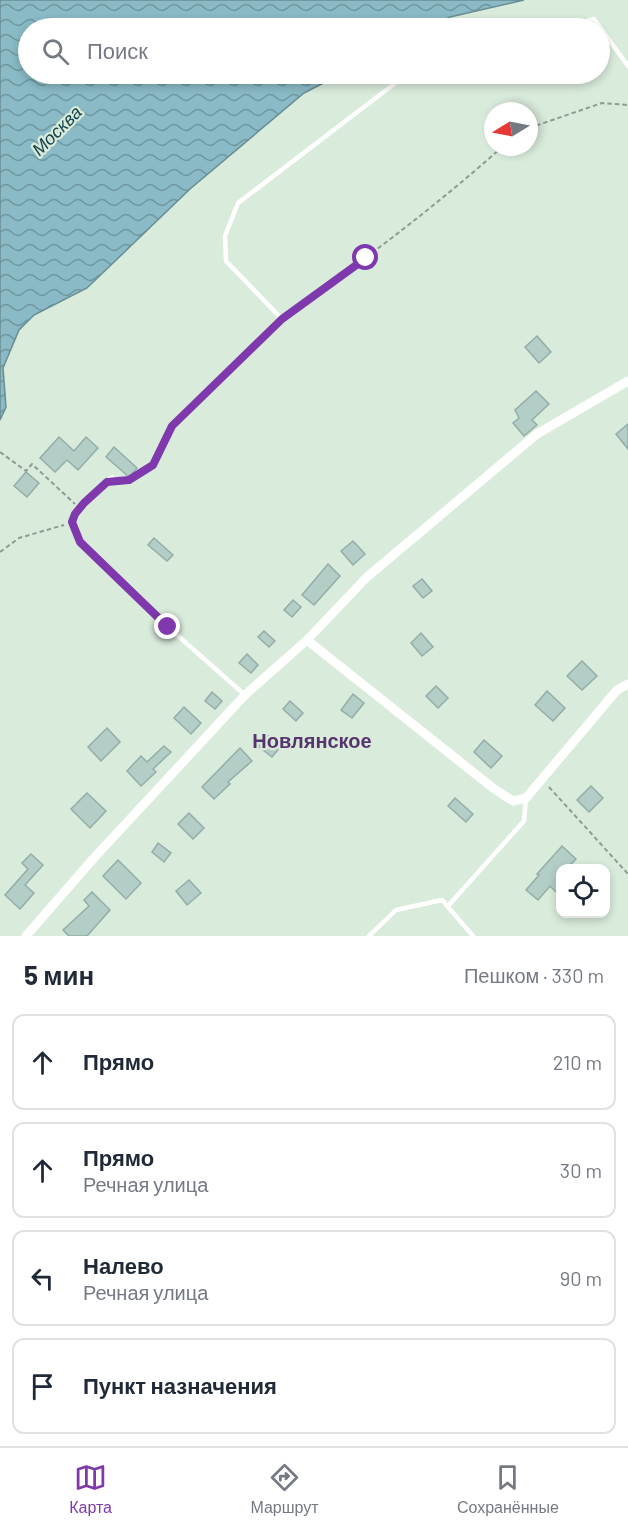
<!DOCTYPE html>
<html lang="ru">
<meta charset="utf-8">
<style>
body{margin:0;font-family:Barlow,sans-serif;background:#f6f6f7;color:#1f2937}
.controls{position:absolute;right:18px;bottom:18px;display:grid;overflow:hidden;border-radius:12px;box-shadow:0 3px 9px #0003}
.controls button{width:54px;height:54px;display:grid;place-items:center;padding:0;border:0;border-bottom:2px solid #e0e1e3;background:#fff;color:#1f2937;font:30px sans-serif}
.compass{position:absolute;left:484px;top:102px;width:54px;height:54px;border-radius:50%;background:#fff;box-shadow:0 3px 9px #0003;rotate:260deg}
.stop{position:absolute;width:18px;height:18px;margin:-14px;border:4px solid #7f39ac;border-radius:50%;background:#fff}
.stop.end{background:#7f39ac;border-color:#fff;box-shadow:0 2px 6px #0008}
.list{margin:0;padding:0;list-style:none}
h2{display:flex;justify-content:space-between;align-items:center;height:78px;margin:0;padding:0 24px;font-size:26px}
h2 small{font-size:20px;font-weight:400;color:#747a83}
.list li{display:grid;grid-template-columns:39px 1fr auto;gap:18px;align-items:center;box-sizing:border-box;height:96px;margin:0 12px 12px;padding:0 12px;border:2px solid #e0e1e3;border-radius:12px}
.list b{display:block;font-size:22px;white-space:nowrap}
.list p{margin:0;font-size:20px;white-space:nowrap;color:#747a83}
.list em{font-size:20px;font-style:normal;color:#747a83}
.icon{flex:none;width:33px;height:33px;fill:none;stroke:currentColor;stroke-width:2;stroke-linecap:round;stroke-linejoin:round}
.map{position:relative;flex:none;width:628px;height:936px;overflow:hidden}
.search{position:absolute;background:#fff;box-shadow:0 3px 9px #0003;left:18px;right:18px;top:18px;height:66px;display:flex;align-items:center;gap:15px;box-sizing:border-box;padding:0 21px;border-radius:33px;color:#747a83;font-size:22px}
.sheet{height:510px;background:#fff}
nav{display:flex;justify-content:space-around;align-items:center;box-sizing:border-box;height:84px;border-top:2px solid #e0e1e3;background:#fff;font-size:16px;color:#747a83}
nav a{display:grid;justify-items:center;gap:3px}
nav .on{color:#7f39ac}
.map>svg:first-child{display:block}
.water{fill:url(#water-waves);stroke:#698d93;stroke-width:1.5}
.building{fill:#b3cdc7;stroke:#93ada7;stroke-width:1.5}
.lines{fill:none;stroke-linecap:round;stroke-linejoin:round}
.path{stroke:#8f9c90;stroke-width:2;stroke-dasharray:4.5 3;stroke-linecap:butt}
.lane{stroke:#fff;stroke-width:4.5}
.street{stroke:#fff;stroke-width:9}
.route{stroke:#7f39ac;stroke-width:8}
.labels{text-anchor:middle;stroke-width:4.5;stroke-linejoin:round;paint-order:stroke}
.water-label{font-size:18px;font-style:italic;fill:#16434b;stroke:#d9ebdb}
.quarter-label{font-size:20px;font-weight:bold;fill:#56356e;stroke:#d9ebdb}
</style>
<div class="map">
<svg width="628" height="936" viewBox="0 0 628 936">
<defs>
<pattern id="water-waves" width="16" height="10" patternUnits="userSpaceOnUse" patternTransform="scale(1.5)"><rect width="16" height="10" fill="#89bac5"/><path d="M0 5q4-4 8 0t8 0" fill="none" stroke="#6f979f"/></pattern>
</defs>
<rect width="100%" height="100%" fill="#d9ebdb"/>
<polygon class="water" points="0,0 524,0 450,17 429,28 28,28 28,74 341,74 304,93 190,189 87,288 34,315 19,330 3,368 6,407 0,420"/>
<g class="building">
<polygon points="537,336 551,352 539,363 525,347"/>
<polygon points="536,391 549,404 532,420 537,425 524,436 513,423 519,418 515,410"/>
<polygon points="628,424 628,449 616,434"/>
<polygon points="59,437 74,451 86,437 98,448 78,470 67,460 55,472 40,458"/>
<polygon points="114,447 137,468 129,477 106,457"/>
<polygon points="26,472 39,483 27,497 14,486"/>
<polygon points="154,538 173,555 167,561 148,545"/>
<polygon points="353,541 365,554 353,565 341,551"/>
<polygon points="328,564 340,576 314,605 302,595"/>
<polygon points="422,579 432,591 423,598 413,586"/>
<polygon points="293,600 301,607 292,617 284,610"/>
<polygon points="264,631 275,641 269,647 258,637"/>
<polygon points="421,633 433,647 422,656 411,643"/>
<polygon points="247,654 258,665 251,673 239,663"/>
<polygon points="582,661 597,676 582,690 567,676"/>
<polygon points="436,686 448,698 438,708 426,696"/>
<polygon points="547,691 565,708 553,721 535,705"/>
<polygon points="212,692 222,701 215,709 205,701"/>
<polygon points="353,694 364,703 352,718 341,710"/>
<polygon points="290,701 303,713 296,721 283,709"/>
<polygon points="184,707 201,723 191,734 174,718"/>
<polygon points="107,728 120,742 101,761 88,747"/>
<polygon points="267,735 281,746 272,757 258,746"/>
<polygon points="484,740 502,756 491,768 474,752"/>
<polygon points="164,746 171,752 153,769 156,772 141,786 127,771 141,756 147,762"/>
<polygon points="240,748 252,761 228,782 230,784 214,799 202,787"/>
<polygon points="591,786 603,798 589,812 577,800"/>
<polygon points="87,793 106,811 90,828 71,809"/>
<polygon points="455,798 473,814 466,822 448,806"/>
<polygon points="189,813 204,828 193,839 178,824"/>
<polygon points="158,843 171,853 164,862 152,852"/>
<polygon points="562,846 576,859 567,868 561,868 561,897 550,886 538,900 526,890 539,875 537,874"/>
<polygon points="31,854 43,865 25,885 34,893 20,909 5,895 28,869 22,863"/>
<polygon points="118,860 141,883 126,899 103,876"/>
<polygon points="189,880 201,893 187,905 176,891"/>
<polygon points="92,892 110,910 87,936 69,936 63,930 89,906 84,900"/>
</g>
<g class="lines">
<g class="path">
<polyline points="529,128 602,103 628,105"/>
<path d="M287,315C361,262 434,208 502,147"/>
<polyline points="0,452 26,471 32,464 75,504"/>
<polyline points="118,482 129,480 138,476 153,465 172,426 276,325"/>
<polyline points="0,552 19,538 64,525"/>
<polyline points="549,787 628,874"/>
</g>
<g class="lane">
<polyline points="563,28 594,19 628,66"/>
<polyline points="282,319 226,261 225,236 238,203 398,81 422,74"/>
<path d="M112,477C97,490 80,503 72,522L80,542L168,627L245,695"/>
<polyline points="448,906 524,821 526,798"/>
<polyline points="369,936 396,910 442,900 473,936"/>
</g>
<g class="street">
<polyline points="307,640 493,788 513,801 526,798 617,690 628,684"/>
<polyline points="26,936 93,859 245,695 307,640 367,577 537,434 628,381"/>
</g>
</g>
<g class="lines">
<polyline class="route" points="168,627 80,542 72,522 75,514 84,503 107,482 129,480 153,465 172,426 282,319 366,258"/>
</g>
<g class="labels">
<g class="water-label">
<text transform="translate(57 131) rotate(-45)" y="6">Москва</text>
</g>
<g class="quarter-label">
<text x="312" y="748">Новлянское</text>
</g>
</g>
</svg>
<div class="controls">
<button><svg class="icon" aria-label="locate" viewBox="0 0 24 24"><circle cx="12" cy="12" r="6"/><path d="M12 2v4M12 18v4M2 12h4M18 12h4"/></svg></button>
</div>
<svg class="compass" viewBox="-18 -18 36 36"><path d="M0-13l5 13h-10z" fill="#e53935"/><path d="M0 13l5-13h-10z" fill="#747a83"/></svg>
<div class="stop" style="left:366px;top:258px"></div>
<div class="stop end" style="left:168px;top:627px"></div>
<div class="search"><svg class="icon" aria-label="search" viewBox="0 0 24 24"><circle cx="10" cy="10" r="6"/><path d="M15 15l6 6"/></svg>Поиск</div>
</div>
<section class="sheet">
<h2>5 мин<small>Пешком · 330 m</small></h2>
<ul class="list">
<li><svg class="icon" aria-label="ahead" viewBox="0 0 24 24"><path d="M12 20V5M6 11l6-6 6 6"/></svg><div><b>Прямо</b></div><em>210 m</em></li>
<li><svg class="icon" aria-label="ahead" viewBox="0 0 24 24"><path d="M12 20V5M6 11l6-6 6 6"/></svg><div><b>Прямо</b><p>Речная улица</p></div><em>30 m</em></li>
<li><svg class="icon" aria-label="left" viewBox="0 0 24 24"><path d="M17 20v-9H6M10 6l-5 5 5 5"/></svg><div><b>Налево</b><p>Речная улица</p></div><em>90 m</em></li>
<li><svg class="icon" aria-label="arrive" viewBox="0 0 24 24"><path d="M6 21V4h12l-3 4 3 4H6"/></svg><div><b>Пункт назначения</b></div></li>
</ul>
</section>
<nav>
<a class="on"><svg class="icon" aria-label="map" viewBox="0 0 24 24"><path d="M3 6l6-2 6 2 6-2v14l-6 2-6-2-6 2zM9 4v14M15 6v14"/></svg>Карта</a>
<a><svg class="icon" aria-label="directions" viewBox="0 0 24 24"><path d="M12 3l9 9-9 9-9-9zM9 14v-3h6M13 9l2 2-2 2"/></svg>Маршрут</a>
<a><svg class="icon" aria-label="saved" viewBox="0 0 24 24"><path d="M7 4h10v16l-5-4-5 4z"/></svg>Сохранённые</a>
</nav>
